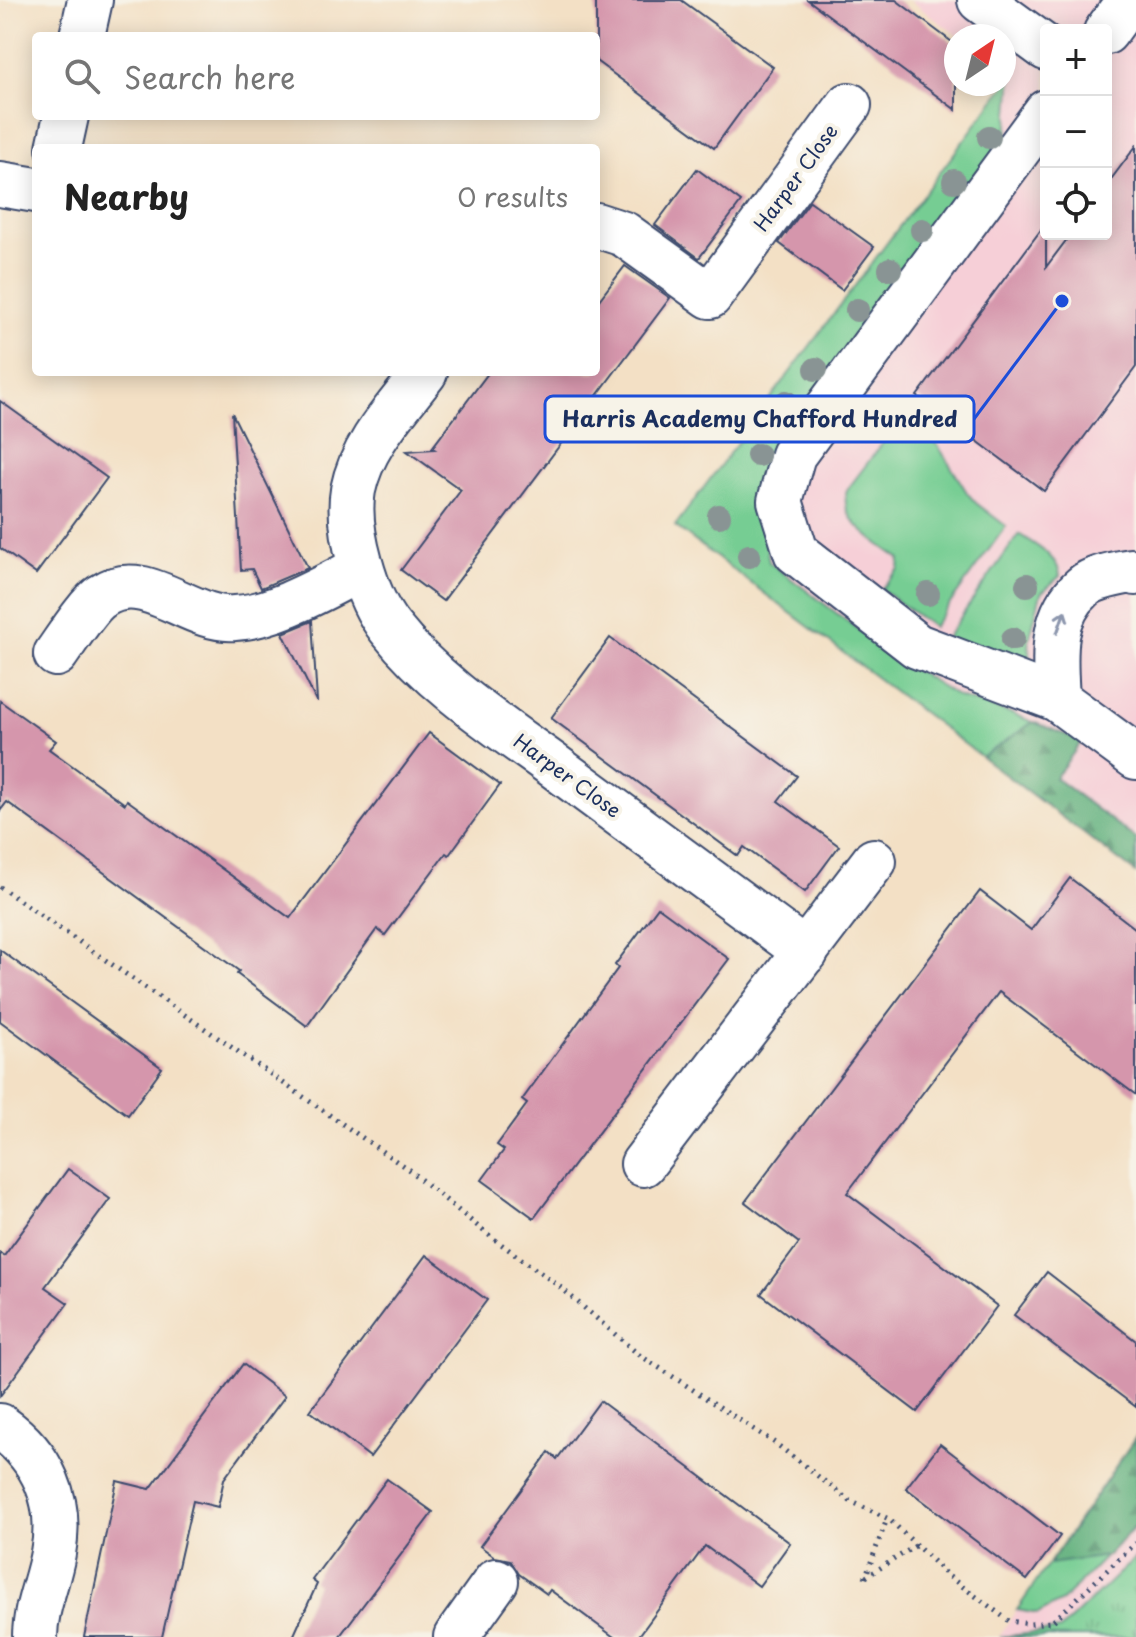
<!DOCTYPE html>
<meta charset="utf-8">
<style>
body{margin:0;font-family:"Playpen Sans",sans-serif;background:#f6f6f6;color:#222}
.controls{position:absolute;right:24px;top:24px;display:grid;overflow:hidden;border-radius:8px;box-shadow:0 4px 20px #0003}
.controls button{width:72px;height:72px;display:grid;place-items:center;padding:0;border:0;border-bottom:2px solid #e0e0e0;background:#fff;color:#222;font:40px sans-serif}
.compass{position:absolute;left:944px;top:24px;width:72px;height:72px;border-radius:50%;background:#fff;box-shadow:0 4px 20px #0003;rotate:35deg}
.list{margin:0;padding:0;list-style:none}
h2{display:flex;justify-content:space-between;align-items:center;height:104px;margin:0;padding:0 32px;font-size:34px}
h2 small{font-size:26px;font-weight:400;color:#767676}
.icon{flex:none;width:44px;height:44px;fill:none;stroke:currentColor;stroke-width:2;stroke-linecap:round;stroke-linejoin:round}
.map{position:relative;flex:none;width:1136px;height:1637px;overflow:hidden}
.search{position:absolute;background:#fff;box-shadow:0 4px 20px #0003;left:32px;top:32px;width:568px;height:88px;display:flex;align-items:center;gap:20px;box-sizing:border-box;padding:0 28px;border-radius:8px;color:#767676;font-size:30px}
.panel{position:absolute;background:#fff;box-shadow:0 4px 20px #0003;left:32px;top:144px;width:568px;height:232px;border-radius:8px}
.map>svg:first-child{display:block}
.built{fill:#f6cfd7;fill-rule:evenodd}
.green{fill:#76cd93;stroke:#487e78;stroke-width:2}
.forest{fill:url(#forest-firs);stroke:#3e706e;stroke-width:2}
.park{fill:url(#park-tufts);stroke:#487e78;stroke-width:2}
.building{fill:#d596ac}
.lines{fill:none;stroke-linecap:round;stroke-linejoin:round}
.minor-casing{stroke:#3b4a6d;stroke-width:48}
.path{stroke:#3b4a6d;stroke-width:5;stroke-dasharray:2 6;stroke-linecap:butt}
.minor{stroke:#fff;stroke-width:44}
.tree{fill:#899494}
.oneway{stroke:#8d97ae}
.labels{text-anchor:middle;stroke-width:8;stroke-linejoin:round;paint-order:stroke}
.street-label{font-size:20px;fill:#1b2f5e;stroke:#f7f3e8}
.leader{fill:none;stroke:#1d4ed8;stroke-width:3}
.callout-dot{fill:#1d4ed8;stroke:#f7f3e8;stroke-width:3}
.callout{fill:#f7f3e8;stroke:#1d4ed8;stroke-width:3}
.callout-label{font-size:22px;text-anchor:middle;font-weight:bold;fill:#1b2f5e}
</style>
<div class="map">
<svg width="1136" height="1637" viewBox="0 0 1136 1637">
<defs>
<pattern id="forest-firs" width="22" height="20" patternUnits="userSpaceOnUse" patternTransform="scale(2)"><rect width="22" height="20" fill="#60b07d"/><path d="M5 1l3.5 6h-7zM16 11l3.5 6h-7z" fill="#4e906a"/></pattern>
<pattern id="park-tufts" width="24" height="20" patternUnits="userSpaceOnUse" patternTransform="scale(2)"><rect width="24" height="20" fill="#76cd93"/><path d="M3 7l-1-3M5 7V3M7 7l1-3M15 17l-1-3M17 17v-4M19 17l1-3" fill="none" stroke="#60a77b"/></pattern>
</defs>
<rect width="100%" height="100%" fill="#f7f3e8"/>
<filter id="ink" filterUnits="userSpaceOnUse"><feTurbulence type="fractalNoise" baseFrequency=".0125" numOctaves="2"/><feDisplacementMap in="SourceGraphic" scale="16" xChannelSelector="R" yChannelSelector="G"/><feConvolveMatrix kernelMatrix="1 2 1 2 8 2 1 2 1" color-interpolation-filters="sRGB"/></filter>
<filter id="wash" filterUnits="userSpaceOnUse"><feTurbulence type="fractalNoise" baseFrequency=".006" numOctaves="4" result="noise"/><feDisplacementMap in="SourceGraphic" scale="32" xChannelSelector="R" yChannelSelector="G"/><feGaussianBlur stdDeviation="1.8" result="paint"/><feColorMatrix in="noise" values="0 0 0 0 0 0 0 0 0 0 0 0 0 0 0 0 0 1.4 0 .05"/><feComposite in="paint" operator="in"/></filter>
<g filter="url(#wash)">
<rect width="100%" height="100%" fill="#f3e0c5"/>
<g class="built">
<path d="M909,0H1136V873L675,526L1011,76L1004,70V36H958ZM1046,30H1106V234H1046Z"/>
<polygon points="1136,1437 1136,1637 999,1637 1009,1621"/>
</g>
<g class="green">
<polygon points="1012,76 1007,138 759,501 769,562 897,659 959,697 1010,713 1082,741 1055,778 1136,839 1136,873 675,526"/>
<path d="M901,419L937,444L968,494L976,503L1006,526L933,627L881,589L899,569L900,559C878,543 837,521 847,490Z"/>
<path d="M1019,534C1034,545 1059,556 1060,576L1041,593L1029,640L1030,656L1021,668L946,638Z"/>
<polygon points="1136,1437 1136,1526 1062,1601 1038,1614 1017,1610"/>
</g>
<g class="forest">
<polygon points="1033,722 1082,741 1055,778 1136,839 1136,873 982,757"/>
<polygon points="1136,1437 1136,1525 1107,1556 1049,1564"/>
</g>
<polygon class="park" points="1136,1557 1136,1637 1000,1637 1060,1630"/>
<g id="blocks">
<g class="building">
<polygon points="596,0 681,0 773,67 714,148 596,61"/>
<polygon points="808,0 896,0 956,45 956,110"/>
<polygon points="1136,146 1136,367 1044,491 917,396 1046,223 1046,267 1071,234 1106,234 1106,186"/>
<polygon points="697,169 741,202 699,258 655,225"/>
<polygon points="810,201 874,247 842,290 779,243"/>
<polygon points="625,266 670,298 443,601 401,570 461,490 407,451 434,449 432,448 489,372 596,372 596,304"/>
<polygon points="0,401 107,478 36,574 0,548"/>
<polygon points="232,413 308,568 261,588 252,569 241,570"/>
<polygon points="312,621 317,701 316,701 283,633"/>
<polygon points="610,638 797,776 778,801 839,846 805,892 744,847 738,856 551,718"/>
<polygon points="0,701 56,741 49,749 125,804 127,800 290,918 429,733 500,785 449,855 446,853 385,935 377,929 307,1026 237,974 239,971 7,802 0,811"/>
<polygon points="1070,878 1136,929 1136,1095 999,992 847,1193 997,1306 917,1412 761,1294 799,1243 745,1202 980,891 1031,930"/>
<polygon points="658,907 729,959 534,1218 482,1180 504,1150 497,1145 527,1104 522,1100 618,968 615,965"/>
<polygon points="0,950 162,1068 128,1115 0,1021"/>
<polygon points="68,1169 110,1199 45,1287 68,1303 0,1396 0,1253 4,1256"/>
<polygon points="426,1255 487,1300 370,1457 310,1411"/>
<polygon points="1047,1272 1136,1341 1136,1407 1014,1315"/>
<polygon points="243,1364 285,1396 224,1479 218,1507 193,1501 162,1637 84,1637 117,1481 150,1489"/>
<polygon points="600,1401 790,1543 759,1586 705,1546 638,1637 614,1637 550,1590 547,1594 519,1574 510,1560 495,1557 480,1546 549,1452 557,1459"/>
<polygon points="940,1444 1060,1536 1027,1580 906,1488"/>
<polygon points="387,1479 433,1512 339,1637 293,1637 317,1584 312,1580"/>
</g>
</g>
</g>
<g filter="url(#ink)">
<use href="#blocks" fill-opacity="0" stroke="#3b4a6d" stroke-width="2"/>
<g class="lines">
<g class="minor-casing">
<g id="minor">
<polyline points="980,0 1046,48"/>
<polyline points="1106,32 1129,0"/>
<polyline points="82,36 90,0"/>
<polyline points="1046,112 793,455 780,501 796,552 917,646 1057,699 1136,757"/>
<polyline points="59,148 66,116"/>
<polyline points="0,184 36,190"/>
<polyline points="596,225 624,234 710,296 849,105"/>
<path d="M425,372C398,408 362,444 353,490C346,529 366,598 390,628C435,685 499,726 557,768C640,830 723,891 806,952"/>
<path d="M56,654C66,640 89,604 102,596C146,567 189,622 235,618C276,616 324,587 360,569"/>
<path d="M1057,699C1055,659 1049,617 1083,587C1094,577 1116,574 1131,571L1136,573"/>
<polyline points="643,1164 874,861"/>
<path d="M0,1426C43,1456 63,1501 53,1553C48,1582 35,1608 35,1637"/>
<polyline points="456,1637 496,1581"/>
</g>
</g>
<g class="path">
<polyline points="0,887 409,1170 486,1233 560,1287 638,1354 775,1443 850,1501 889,1519 947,1575 1009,1621 1030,1624 1052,1622 1136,1543"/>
<polyline points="866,1577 917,1545"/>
<polyline points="865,1578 887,1519"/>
</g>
<use href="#minor" class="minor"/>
</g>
<g class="tree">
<circle cx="989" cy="137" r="12"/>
<circle cx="954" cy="181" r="12"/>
<circle cx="922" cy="230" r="12"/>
<circle cx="890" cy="269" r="12"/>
<circle cx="857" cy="310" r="12"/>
<circle cx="816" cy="369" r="12"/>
<circle cx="786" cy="402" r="12"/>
<circle cx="758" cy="455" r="12"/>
<circle cx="719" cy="516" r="12"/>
<circle cx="749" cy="556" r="12"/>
<circle cx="1027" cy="585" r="12"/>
<circle cx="928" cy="594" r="12"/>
<circle cx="1013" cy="639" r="12"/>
</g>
<defs><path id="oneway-shaft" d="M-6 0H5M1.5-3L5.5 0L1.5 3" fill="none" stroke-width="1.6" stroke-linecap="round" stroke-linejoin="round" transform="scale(2)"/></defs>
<use class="oneway" href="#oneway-shaft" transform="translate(1061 622) rotate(-71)"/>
</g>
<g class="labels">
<g class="street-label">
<text transform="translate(796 178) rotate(-54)" y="7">Harper Close</text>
<text transform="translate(567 776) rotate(36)" y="7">Harper Close</text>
</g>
</g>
<path class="leader" d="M1062 301L974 419"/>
<circle class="callout-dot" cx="1062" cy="301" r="8"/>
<rect class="callout" x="545" y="396" width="429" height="46" rx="8"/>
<g class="callout-label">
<text x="760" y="427">Harris Academy Chafford Hundred</text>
</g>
</svg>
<div class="controls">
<button>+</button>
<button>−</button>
<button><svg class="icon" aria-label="locate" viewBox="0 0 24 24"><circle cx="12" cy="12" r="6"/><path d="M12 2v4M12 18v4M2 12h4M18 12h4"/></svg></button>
</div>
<svg class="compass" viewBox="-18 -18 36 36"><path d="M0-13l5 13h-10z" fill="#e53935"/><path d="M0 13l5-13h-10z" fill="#767676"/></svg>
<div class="search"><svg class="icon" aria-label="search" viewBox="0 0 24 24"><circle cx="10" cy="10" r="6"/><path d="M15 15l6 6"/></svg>Search here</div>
<section class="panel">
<h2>Nearby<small>0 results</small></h2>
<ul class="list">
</ul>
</section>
</div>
